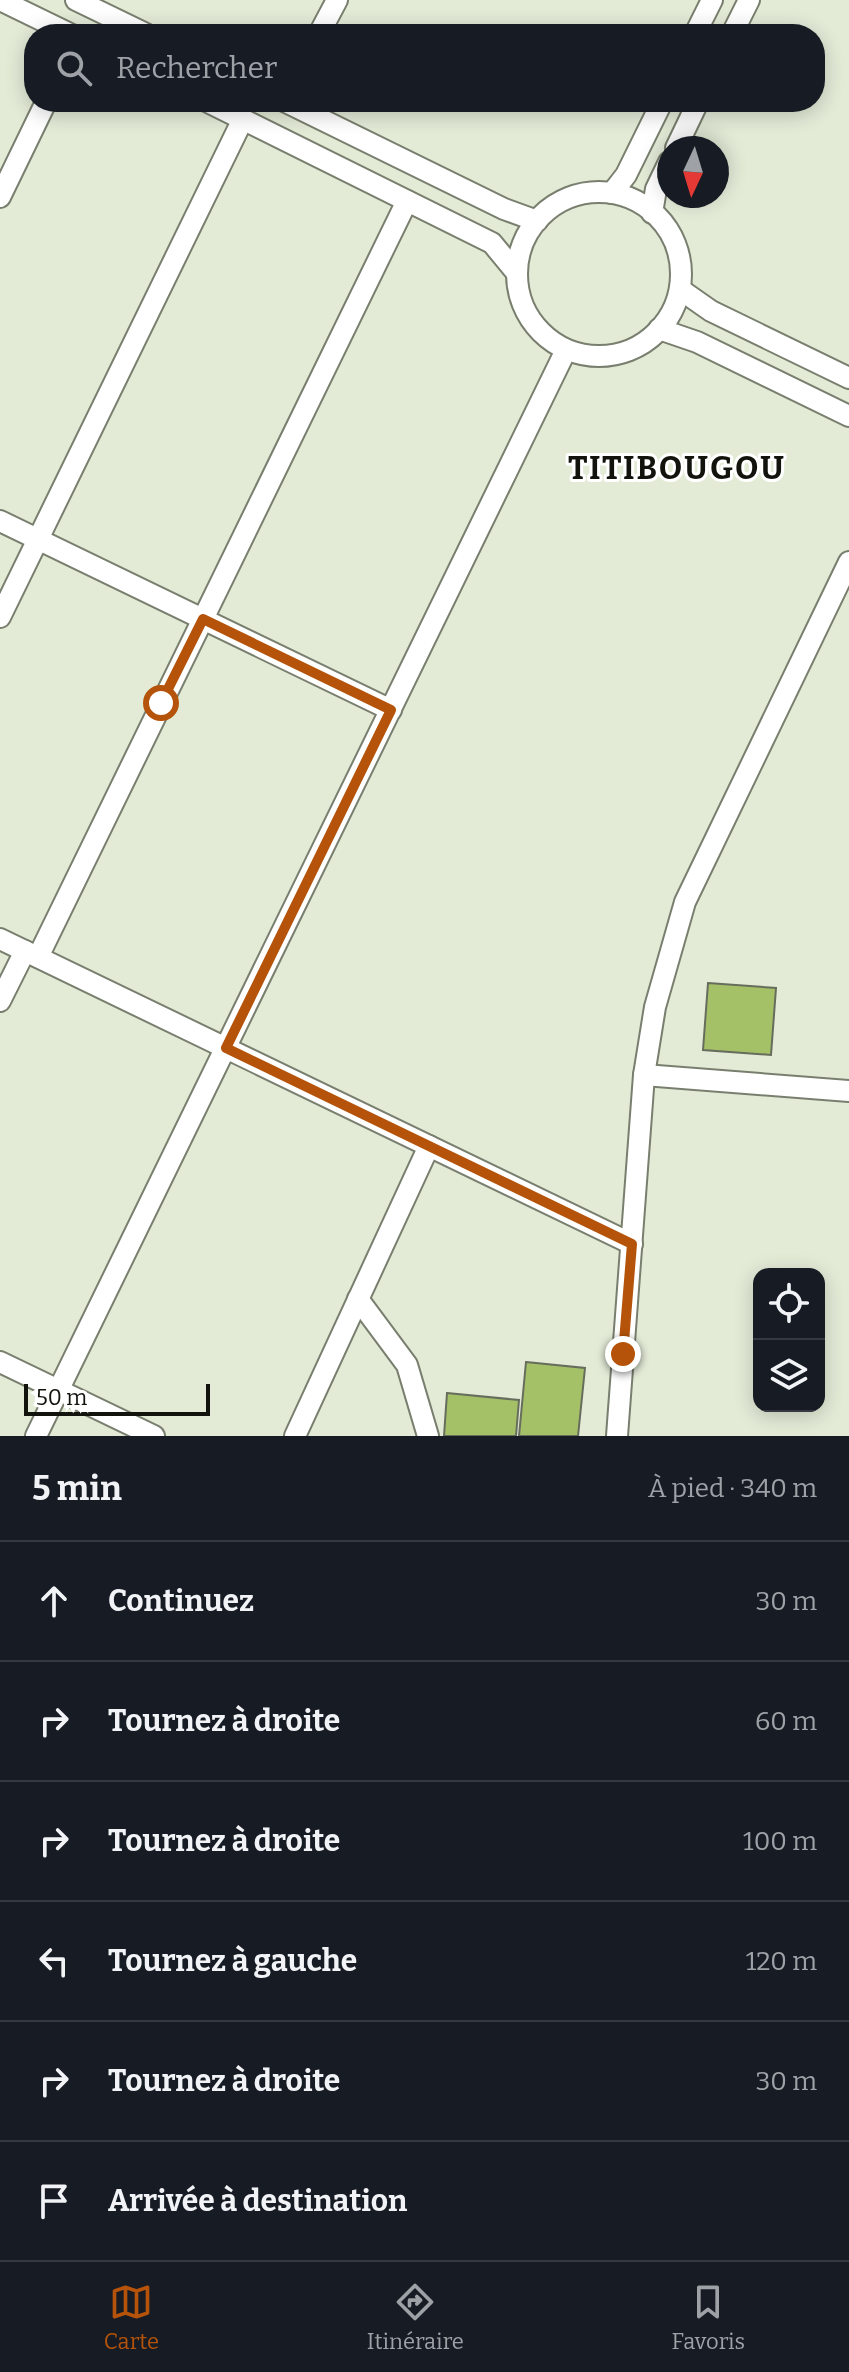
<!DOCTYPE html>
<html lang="fr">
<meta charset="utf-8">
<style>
body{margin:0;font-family:Bitter,serif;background:#242831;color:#f1f3f6}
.controls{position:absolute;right:24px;bottom:24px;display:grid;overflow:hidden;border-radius:16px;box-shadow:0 4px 20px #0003}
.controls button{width:72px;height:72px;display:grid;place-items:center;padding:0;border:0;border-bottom:2px solid #363941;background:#171b24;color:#f1f3f6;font:40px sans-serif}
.compass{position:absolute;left:657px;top:136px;width:72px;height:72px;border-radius:50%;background:#171b24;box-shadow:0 4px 20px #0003;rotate:184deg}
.scale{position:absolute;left:24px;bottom:20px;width:186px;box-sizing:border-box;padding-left:8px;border:4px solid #11130c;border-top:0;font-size:22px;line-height:28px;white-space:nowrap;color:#11130c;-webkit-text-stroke:6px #fff;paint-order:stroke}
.stop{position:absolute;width:24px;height:24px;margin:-18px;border:6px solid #b45309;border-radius:50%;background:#fff}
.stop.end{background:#b45309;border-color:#fff;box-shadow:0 2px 8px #0008}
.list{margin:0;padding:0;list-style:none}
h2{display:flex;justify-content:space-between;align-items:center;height:104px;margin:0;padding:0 32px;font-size:34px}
h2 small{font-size:26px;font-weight:400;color:#9ea1a6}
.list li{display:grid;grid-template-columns:52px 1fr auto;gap:24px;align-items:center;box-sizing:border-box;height:120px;padding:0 32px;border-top:2px solid #363941}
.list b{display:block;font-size:30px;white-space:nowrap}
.list em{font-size:26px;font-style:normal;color:#9ea1a6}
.icon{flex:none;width:44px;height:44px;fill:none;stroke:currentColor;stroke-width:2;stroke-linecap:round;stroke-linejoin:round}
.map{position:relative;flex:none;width:849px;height:1436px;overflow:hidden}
.search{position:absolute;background:#171b24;box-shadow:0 4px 20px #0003;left:24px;right:24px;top:24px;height:88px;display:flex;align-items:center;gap:20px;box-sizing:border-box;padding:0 28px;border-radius:32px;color:#9ea1a6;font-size:30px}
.sheet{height:824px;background:#171b24}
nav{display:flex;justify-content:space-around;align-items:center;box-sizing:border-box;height:112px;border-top:2px solid #363941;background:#171b24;font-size:22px;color:#9ea1a6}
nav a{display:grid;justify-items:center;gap:4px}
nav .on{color:#b45309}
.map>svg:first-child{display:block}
.building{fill:#a5c168;stroke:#676d5c;stroke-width:2}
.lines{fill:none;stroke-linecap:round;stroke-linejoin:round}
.minor-casing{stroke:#797f6e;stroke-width:24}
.minor{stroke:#fff;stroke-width:20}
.route{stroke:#b45309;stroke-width:10}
.labels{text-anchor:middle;stroke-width:6;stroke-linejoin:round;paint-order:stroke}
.district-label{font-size:32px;font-weight:bold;letter-spacing:2px;fill:#11130c;stroke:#fff}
</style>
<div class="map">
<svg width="849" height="1436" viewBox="0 0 849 1436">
<rect width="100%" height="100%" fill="#e3ebd7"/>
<g class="building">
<polygon points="708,983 776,988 771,1055 703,1050"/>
<polygon points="526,1362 585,1368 578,1436 519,1436"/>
<polygon points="447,1393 519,1400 516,1436 444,1436"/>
</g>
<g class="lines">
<g class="minor-casing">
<g id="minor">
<polyline points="0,0 70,34"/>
<polyline points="76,0 146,34"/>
<polyline points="319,34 337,0"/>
<polyline points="695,34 712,0"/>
<polyline points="732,34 749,0"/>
<polyline points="208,102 492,243 515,271"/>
<polyline points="286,102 504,209 537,221"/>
<polyline points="676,148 698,102"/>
<circle cx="599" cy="274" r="82"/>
<polyline points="612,193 626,175 662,102"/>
<polyline points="0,197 46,102"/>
<polyline points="652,213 656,189 669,162"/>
<polyline points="681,290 711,311 849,378"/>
<polyline points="659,329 697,342 849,416"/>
<polyline points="0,521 391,710"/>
<polyline points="0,617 243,119"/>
<polyline points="0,939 632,1244"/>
<polyline points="38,957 407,201"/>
<polyline points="0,1001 25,951"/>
<polyline points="644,1075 849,1091"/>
<polyline points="358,1299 407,1365 428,1436"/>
<polyline points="0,1362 154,1436"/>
<polyline points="36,1436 566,350"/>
<polyline points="295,1436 429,1146"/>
<polyline points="617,1436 644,1075 655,1007 685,902 849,562"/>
</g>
</g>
<use href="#minor" class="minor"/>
</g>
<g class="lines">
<polyline class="route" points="161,703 203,619 391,710 226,1048 632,1244 623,1354"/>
</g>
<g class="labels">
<g class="district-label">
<text x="677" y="479">TITIBOUGOU</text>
</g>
</g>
</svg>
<div class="controls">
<button><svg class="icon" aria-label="locate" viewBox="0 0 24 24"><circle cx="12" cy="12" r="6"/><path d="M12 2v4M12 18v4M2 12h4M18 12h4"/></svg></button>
<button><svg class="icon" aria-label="layers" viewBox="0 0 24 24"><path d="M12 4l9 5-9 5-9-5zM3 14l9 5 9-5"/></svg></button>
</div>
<svg class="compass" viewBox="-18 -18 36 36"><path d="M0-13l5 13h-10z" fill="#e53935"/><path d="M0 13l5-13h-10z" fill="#9ea1a6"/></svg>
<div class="scale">50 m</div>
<div class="stop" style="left:161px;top:703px"></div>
<div class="stop end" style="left:623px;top:1354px"></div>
<div class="search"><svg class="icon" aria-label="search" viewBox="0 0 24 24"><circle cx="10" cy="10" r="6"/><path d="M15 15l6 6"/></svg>Rechercher</div>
</div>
<section class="sheet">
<h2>5 min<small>À pied · 340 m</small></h2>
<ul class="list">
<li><svg class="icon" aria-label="ahead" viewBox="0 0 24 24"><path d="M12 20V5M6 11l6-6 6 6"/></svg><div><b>Continuez</b></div><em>30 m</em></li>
<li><svg class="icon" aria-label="right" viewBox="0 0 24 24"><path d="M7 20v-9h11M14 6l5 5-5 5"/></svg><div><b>Tournez à droite</b></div><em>60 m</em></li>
<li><svg class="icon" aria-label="right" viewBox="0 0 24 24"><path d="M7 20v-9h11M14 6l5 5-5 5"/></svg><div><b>Tournez à droite</b></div><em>100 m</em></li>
<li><svg class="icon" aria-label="left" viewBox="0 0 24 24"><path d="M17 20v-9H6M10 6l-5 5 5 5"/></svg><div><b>Tournez à gauche</b></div><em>120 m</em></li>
<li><svg class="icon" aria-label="right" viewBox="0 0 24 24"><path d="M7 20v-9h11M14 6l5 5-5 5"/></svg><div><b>Tournez à droite</b></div><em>30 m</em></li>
<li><svg class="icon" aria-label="arrive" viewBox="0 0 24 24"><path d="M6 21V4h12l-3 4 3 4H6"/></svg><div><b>Arrivée à destination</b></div></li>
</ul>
</section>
<nav>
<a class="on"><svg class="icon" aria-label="map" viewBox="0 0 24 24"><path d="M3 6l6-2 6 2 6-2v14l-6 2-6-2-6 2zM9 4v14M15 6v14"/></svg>Carte</a>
<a><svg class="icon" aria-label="directions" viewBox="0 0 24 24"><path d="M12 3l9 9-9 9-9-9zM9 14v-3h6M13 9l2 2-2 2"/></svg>Itinéraire</a>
<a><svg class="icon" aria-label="saved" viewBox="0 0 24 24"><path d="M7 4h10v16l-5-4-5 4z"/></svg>Favoris</a>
</nav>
